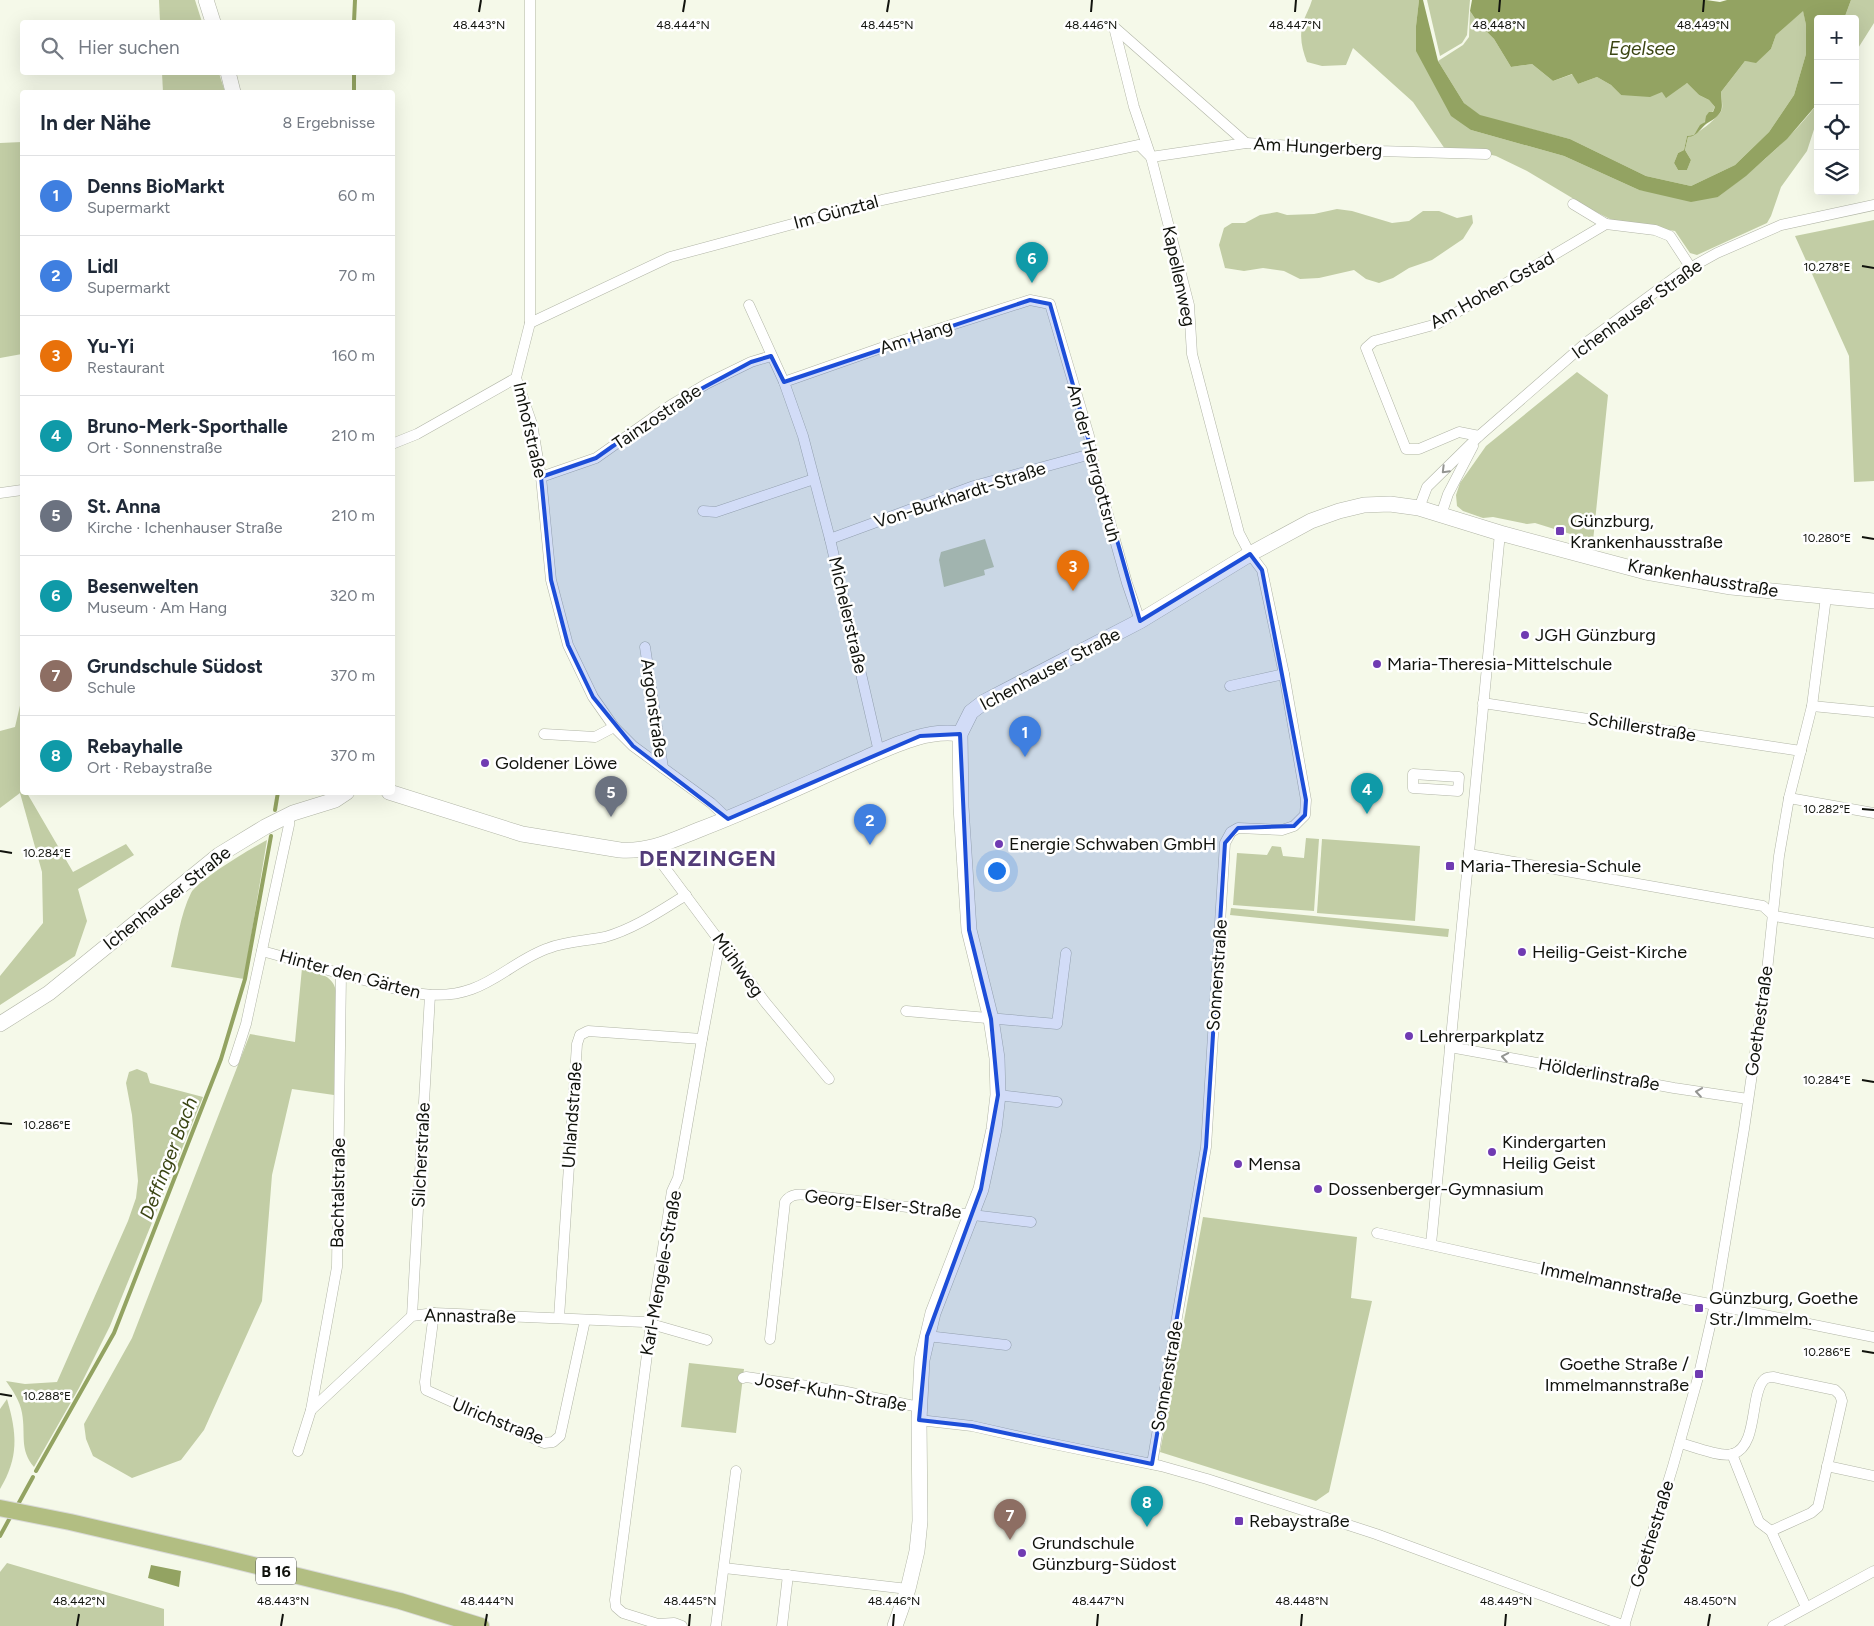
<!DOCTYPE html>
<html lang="de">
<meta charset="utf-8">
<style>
body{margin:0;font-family:Figtree,sans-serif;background:#f2f2f3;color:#1f2937}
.controls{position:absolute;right:15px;top:15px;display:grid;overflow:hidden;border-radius:5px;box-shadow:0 5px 20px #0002}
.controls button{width:45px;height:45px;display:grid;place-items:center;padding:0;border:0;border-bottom:1px solid #e0e1e3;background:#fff;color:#1f2937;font:25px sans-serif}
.you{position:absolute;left:996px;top:870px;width:18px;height:18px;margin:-12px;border:4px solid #fff;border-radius:50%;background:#1a73e8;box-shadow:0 0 0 8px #1a73e833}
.badge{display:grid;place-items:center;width:32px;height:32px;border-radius:50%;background:#703bb2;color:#fff;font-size:16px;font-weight:700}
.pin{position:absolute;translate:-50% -41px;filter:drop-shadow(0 1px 2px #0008)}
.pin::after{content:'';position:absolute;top:26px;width:18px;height:15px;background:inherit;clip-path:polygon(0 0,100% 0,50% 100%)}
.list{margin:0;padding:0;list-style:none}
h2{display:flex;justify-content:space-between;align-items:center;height:65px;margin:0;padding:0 20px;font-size:21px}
h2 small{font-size:16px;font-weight:400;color:#747a83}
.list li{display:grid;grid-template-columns:32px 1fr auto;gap:15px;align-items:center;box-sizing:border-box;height:80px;padding:0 20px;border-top:1px solid #e0e1e3}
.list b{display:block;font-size:19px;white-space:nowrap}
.list p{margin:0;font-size:16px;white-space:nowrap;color:#747a83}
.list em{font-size:16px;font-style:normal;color:#747a83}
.icon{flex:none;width:28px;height:28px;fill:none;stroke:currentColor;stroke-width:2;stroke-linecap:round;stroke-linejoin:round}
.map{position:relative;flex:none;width:1874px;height:1626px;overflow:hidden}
.search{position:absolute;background:#fff;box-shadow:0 5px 20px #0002;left:20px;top:20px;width:375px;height:55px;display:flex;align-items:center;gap:12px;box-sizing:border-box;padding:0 18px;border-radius:5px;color:#747a83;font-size:19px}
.panel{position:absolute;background:#fff;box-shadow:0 5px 20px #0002;left:20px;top:90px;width:375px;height:705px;border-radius:5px}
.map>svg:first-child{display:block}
.green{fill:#c2cda5}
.water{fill:#93a362}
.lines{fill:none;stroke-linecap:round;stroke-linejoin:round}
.stream{stroke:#93a362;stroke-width:4}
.street-casing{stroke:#b1b5a6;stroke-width:11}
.secondary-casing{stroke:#b1b5a6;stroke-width:16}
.primary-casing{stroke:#d9d9d8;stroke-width:18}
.street{stroke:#fff;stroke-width:10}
.secondary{stroke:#fff;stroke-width:15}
.primary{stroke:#b2be82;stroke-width:16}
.oneway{stroke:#949592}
.marked{fill:#1d4ed8;fill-opacity:0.2;stroke:#1d4ed8;stroke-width:4;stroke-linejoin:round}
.ticks{fill:none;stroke:#11130d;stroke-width:2}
.poi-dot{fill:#703bb2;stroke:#fff;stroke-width:2}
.labels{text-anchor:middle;stroke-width:5;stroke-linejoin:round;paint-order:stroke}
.shield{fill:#fff;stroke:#585a56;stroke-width:1}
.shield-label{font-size:16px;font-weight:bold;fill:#11130d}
.street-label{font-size:18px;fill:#11130d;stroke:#fff}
.poi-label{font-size:18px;fill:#11130d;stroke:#fff;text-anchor:start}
.water-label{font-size:19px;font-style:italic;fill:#3b4513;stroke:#fff}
.district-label{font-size:22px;font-weight:bold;letter-spacing:1px;fill:#523b77;stroke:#fff}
.ticks-label{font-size:12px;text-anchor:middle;fill:#11130d;stroke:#fff;stroke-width:5;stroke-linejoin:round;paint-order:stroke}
</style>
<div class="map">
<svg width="1874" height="1626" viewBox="0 0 1874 1626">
<rect width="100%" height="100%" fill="#f5f9e9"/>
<g class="green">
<polygon points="159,0 195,0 202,22 160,22"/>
<path d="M1312,0H1419L1416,26L1471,130L1564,156L1639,190L1718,197C1755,169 1790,140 1818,103V117L1807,151L1781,187L1771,216L1767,223L1697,255L1690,253L1675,231L1614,221L1594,211L1527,171L1496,156L1480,152H1447L1413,102L1353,48L1346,65L1322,66L1307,62C1302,49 1299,37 1303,23C1305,15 1310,8 1312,0Z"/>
<polygon points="1427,0 1470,0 1467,35 1462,43 1440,56"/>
<polygon points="1851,0 1874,0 1874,23 1855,53 1855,19 1844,19"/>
<path d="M1803,10L1806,25V54L1794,95L1769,132L1735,165L1691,186L1646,176L1570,139L1480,116L1464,103L1438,61L1463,45L1469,37L1470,11L1478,23L1494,39L1511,67L1532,64L1553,81L1573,74L1578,84L1597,77L1611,85L1621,95L1662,92L1687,83L1699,95L1709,100L1715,107C1710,119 1700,125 1694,135L1687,136L1684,150L1678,153L1674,163L1678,170H1687L1691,160L1685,150L1688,137C1695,136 1720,117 1722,109C1723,104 1721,97 1721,92L1745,61L1756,62L1771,49L1776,35Z"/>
<polygon points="162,73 219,73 225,92 163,92"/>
<polygon points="22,142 22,354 0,358 0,143"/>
<polygon points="1337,209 1352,211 1392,223 1409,221 1423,211 1439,211 1457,218 1472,215 1473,223 1463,239 1432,260 1409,268 1393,278 1379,283 1366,279 1354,270 1319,278 1300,279 1284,271 1263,268 1244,271 1225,268 1219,245 1224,228 1232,223 1245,223 1260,215 1277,212 1287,215 1314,214"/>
<polygon points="1874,220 1874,481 1854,482 1849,356 1795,236"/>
<polygon points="1577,372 1608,395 1593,541 1535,523 1527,524 1493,517 1483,518 1463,511 1457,506 1456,495 1460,483 1486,446"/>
<polygon points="985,539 994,567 984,570 985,575 944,587 939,560 941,552"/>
<polygon points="22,697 22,780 20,782 22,785 22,792 27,793 73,872 126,844 134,855 78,889 87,921 75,956 0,1005 0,976 43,923 42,872 20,793 0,808 0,731 15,727"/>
<polygon points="1306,838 1319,839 1314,911 1233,905 1237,853 1267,855 1272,846 1281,847 1283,856 1304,858"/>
<polygon points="1322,839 1420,846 1415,921 1317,913"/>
<path d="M267,840L244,979L171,967C177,943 180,915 191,893C198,880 253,847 267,840Z"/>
<polygon points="1231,908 1449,929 1448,937 1230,915"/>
<path d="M302,968C316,973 333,974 336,991L334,1095L292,1089L272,1175L262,1301L204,1430L181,1460L132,1478L93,1456L86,1439L84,1424L132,1338L250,1034L295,1042Z"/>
<path d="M137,1069L147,1073L150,1083L203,1097L110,1326L79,1388L34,1467C19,1449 26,1435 22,1413C20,1401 13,1391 6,1381L25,1384L57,1382L128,1221L136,1198L138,1181L132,1115L126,1083L129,1072Z"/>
<polygon points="1203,1217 1357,1237 1351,1298 1372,1301 1329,1492 1316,1501 1160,1452"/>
<polygon points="689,1363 744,1369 736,1433 681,1427"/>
<path d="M7,1399C17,1434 19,1457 0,1489V1409Z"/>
<polygon points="7,1563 164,1609 164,1626 0,1626 0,1572"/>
</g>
<g class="water">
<path d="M1419,0H1423L1438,61L1464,103L1480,115L1570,139L1646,176L1691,186L1735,165L1769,132L1794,95L1806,54V25L1803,11L1776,35L1771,49L1756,63L1745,61L1721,92C1721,97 1723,106 1721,111C1717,118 1712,120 1706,124C1699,130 1697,136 1688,137L1685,150L1691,160L1687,170H1678L1674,163L1678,153L1684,150L1687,136L1694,135L1700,125L1705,122L1706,116L1709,112H1713L1715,107L1709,100L1699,95L1687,83L1666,98L1662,92L1650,97L1621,95L1611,85L1597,77L1578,84L1572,74L1553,81L1532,64L1511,67L1494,39L1478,23L1470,11L1472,0H1706L1720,2L1727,0H1851L1844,19H1818V103L1787,139L1746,176L1718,197L1691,202L1639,190L1564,156L1471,130L1451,116L1416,51V26Z"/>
<polygon points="151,1565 181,1571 179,1587 148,1578"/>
</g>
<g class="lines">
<g class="stream">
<polyline points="354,22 355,0"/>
<polyline points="354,92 354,72"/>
<polyline points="275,810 278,792"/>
<polyline points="36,1471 114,1333 221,1059 245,979 271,836"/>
<polyline points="16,1508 33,1477"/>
<polyline points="0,1536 12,1514"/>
</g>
<g class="street-casing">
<g id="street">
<polyline points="530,0 530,323 516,378 532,424 541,477 551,580 568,645 593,697 614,727 633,746 711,803 728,819"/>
<polyline points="1114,27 1134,107 1151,157 1189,305 1192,354 1239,533 1250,554 1262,570 1284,674 1306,800 1305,815 1294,826 1282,830 1238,828 1231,832 1225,843 1206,1147 1152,1464"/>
<polyline points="1114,27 1246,143"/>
<polyline points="1573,204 1606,224"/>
<polyline points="749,305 784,382 803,436 830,539 879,752"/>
<polyline points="530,323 670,257 882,200 1139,145 1151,157 1246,143 1378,151 1486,154"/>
<polyline points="784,382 901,341 1030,300 1050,304 1089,436 1091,454 1127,583 1140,621"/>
<polyline points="1479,436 1459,432 1419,449 1406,449 1366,348 1374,341 1437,324 1606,224 1655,230 1670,236 1691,268"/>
<polyline points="392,444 417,434 516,378"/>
<polyline points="541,477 596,458 671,405 708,383 751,362 771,356"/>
<polyline points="0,493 22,490"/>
<polyline points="1419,508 1427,487 1479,436 1587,342 1681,273 1717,253 1781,225 1874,205"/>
<polyline points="703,511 716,512 814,479"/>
<polyline points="1441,515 1448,494 1473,446"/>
<polyline points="830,539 974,486 1091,454"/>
<polyline points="645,647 663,768"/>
<polyline points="1230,686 1284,674"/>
<polyline points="1483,703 1801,751"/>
<polyline points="1812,706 1874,712"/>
<polyline points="544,734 595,737 614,727"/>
<polygon points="1413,774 1459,777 1458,791 1413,788"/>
<polyline points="1789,798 1874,813"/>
<polyline points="651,849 765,1002 829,1079"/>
<polyline points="1469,854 1763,906 1774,916 1874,933"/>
<path d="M262,951C295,960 327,970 360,979C397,989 434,1003 472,989C500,979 521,957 549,948C567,941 586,941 605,937C634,929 660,911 686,895"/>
<polyline points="906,1011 1057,1024 1066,953"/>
<polyline points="1450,1047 1674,1088 1748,1099"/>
<polyline points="234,1061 246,1024 289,825 289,815"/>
<polyline points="998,1095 1057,1102"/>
<polyline points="1377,1233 1566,1275 1874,1337"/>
<polyline points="1431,1244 1500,533"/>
<polyline points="434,1313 425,1382 426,1390 544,1443 553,1442 560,1436 585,1320"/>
<polyline points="412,1316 430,995"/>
<polyline points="559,1318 577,1044 580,1035 588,1031 702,1039"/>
<polyline points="927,1336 1006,1345"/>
<path d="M770,1339L785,1202C792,1191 805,1195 817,1196L1031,1222"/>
<polyline points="743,1378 746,1377 842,1391 919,1407"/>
<polyline points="311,1410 412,1316 434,1313 644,1322 707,1340"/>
<polyline points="919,1420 972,1426 1039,1441 1161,1466 1207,1479 1376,1534 1625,1626"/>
<path d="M1680,1443C1692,1446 1721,1458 1733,1454C1758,1446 1750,1396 1763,1381C1765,1378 1770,1377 1773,1377L1835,1390L1840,1395L1842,1401L1818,1507L1811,1513L1771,1531"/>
<polyline points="298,1451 311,1410 337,1267 341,974"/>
<polyline points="1732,1454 1759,1522 1771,1531 1806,1607"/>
<polyline points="1827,1466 1874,1476"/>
<polyline points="724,1568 908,1589"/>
<polyline points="682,1626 674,1623 658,1624 623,1613 616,1607 615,1600 651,1324 672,1191 678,1178 702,1039 720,942"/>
<polyline points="716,1626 736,1471"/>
<polyline points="782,1626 788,1575"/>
<polyline points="1624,1626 1673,1466 1699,1374 1715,1304 1744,1129 1767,971 1779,856 1789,798 1812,706 1826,597"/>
<polyline points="1773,1626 1874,1571"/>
</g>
</g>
<g class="secondary-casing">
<g id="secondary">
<polyline points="206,0 213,22"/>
<polyline points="228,72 233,92"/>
<path d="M389,792L522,834L620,850C651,852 673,840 701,829C756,808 810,782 865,758C895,745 927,729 960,734"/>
<polyline points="0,1024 49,993 219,855 265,827 293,813 335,800 347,792"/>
<polyline points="895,1626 908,1589 917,1551 920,1521 919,1420 922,1360 933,1313 981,1189 994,1129 998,1095 997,1058 991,1019 969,930 961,807 960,734 971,712 984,702 1140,621 1250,554 1311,521 1339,511 1364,505 1390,504 1419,508 1500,533 1646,572 1731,587 1874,601"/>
</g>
</g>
<g class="primary-casing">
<polyline id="primary" points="0,1508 70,1522 208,1554 400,1601 481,1626"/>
</g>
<use href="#street" class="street"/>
<use href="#secondary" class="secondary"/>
<use href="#primary" class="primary"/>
</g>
<defs><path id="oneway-chevron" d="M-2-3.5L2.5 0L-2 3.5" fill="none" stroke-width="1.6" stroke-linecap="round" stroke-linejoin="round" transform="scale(1.25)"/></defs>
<g class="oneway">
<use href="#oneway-chevron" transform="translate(1445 470) rotate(135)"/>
<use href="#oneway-chevron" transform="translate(1505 1057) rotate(-170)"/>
<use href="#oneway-chevron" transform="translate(1699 1092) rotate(-172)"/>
</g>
<path class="marked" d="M1030,300L1050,304L1140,621L1250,554L1262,570L1306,800L1305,815L1294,826L1238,828L1225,843L1206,1147L1152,1464L972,1426L919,1420L927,1336L981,1189L998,1095L991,1019L969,930L960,734L920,736L728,819L633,746L593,697L568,645L551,580L541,477L596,458L671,405L751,362L771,356L784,382Z"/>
<path class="ticks" d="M479,12L481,0M683,12L685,0M887,12L889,0M1091,12L1092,0M1295,12L1296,0M1499,12L1500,0M1703,12L1704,0M1862,266L1874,268M1862,537L1874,539M1862,809L1874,810M0,851L12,853M1862,1080L1874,1082M0,1123L12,1124M1862,1351L1874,1353M0,1394L12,1396M77,1626L79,1614M281,1626L283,1614M485,1626L487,1614M689,1626L690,1614M893,1626L894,1614M1097,1626L1098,1614M1301,1626L1302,1614M1505,1626L1506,1614M1708,1626L1710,1614"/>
<g class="poi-dot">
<rect x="1555" y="526" width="10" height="10" rx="2.5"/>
<circle cx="1525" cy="635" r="5"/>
<circle cx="1377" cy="664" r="5"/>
<circle cx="485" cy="763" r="5"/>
<circle cx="999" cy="844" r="5"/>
<rect x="1445" y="861" width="10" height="10" rx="2.5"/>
<circle cx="1522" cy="952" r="5"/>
<circle cx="1409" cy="1036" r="5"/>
<circle cx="1492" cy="1152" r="5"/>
<circle cx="1238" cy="1164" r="5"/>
<circle cx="1318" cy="1189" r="5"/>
<rect x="1694" y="1303" width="10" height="10" rx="2.5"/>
<rect x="1694" y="1369" width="10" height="10" rx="2.5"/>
<rect x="1234" y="1516" width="10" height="10" rx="2.5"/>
<circle cx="1022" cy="1553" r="5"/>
</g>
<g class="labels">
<rect class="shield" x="256" y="1557.5" width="40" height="27" rx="4"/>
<g class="shield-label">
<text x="276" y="1577">B 16</text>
</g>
<g class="street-label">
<text transform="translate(1318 147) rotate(3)" y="6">Am Hungerberg</text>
<text transform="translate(836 212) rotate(-15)" y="6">Im Günztal</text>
<text transform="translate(1179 276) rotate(78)" y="6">Kapellenweg</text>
<text transform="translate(1492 290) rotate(-29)" y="6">Am Hohen Gstad</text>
<text transform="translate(1637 309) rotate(-36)" y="6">Ichenhauser Straße</text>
<text transform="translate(916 337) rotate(-18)" y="6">Am Hang</text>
<text transform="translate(657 417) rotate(-34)" y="6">Tainzostraße</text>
<text transform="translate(530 430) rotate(77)" y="6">Imhofstraße</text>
<text transform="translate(1094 463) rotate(75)" y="6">An der Herrgottsruh</text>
<text transform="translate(960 495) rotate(-18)" y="6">Von-Burkhardt-Straße</text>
<text transform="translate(1703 578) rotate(10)" y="6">Krankenhausstraße</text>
<text transform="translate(848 615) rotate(77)" y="6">Michelerstraße</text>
<text transform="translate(1050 669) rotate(-28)" y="6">Ichenhauser Straße</text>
<text transform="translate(654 708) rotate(82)" y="6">Argonstraße</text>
<text transform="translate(1642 727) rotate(9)" y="6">Schillerstraße</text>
<text transform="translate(167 898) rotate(-38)" y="6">Ichenhauser Straße</text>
<text transform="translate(738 965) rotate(54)" y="6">Mühlweg</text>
<text transform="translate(350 974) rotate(15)" y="6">Hinter den Gärten</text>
<text transform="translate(1217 975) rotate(-86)" y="6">Sonnenstraße</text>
<text transform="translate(1759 1021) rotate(-82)" y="6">Goethestraße</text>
<text transform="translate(1599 1074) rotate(10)" y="6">Hölderlinstraße</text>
<text transform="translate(572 1115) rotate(-86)" y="6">Uhlandstraße</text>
<text transform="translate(421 1155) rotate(-87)" y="6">Silcherstraße</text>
<text transform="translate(338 1193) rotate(-89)" y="6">Bachtalstraße</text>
<text transform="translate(883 1204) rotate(6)" y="6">Georg-Elser-Straße</text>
<text transform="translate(661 1273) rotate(-80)" y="6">Karl-Mengele-Straße</text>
<text transform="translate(1611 1283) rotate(12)" y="6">Immelmannstraße</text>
<text transform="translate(470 1316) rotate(1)" y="6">Annastraße</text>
<text transform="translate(1167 1376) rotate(-80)" y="6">Sonnenstraße</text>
<text transform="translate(831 1392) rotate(10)" y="6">Josef-Kuhn-Straße</text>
<text transform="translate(498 1421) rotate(22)" y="6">Ulrichstraße</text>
<text transform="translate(1652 1534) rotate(-73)" y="6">Goethestraße</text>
</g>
<g class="poi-label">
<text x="1570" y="527">Günzburg,<tspan x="1570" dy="21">Krankenhausstraße</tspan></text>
<text x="1535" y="641">JGH Günzburg</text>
<text x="1387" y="670">Maria-Theresia-Mittelschule</text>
<text x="495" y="769">Goldener Löwe</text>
<text x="1009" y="850">Energie Schwaben GmbH</text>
<text x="1460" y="872">Maria-Theresia-Schule</text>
<text x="1532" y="958">Heilig-Geist-Kirche</text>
<text x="1419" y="1042">Lehrerparkplatz</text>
<text x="1502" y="1148">Kindergarten<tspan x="1502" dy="21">Heilig Geist</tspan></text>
<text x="1248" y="1170">Mensa</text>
<text x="1328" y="1195">Dossenberger-Gymnasium</text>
<text x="1709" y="1304">Günzburg, Goethe<tspan x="1709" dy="21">Str./Immelm.</tspan></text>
<text x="1689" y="1370" text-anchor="end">Goethe Straße /<tspan x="1689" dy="21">Immelmannstraße</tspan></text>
<text x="1249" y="1527">Rebaystraße</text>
<text x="1032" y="1549">Grundschule<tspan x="1032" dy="21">Günzburg-Südost</tspan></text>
</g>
<g class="water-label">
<text x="1642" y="55">Egelsee</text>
<text transform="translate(168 1158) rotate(-69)" y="7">Deffinger Bach</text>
</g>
<g class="district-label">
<text x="708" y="866">DENZINGEN</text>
</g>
</g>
<g class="ticks-label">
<text x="479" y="29">48.443°N</text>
<text x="683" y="29">48.444°N</text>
<text x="887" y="29">48.445°N</text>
<text x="1091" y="29">48.446°N</text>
<text x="1295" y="29">48.447°N</text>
<text x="1499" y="29">48.448°N</text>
<text x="1703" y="29">48.449°N</text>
<text x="1827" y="271">10.278°E</text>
<text x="1827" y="542">10.280°E</text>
<text x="1827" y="813">10.282°E</text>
<text x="47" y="857">10.284°E</text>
<text x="1827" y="1084">10.284°E</text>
<text x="47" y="1129">10.286°E</text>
<text x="1827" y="1356">10.286°E</text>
<text x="47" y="1400">10.288°E</text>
<text x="79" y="1605">48.442°N</text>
<text x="283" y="1605">48.443°N</text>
<text x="487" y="1605">48.444°N</text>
<text x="690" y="1605">48.445°N</text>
<text x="894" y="1605">48.446°N</text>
<text x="1098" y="1605">48.447°N</text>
<text x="1302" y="1605">48.448°N</text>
<text x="1506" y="1605">48.449°N</text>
<text x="1710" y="1605">48.450°N</text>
</g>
</svg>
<div class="controls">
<button>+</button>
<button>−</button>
<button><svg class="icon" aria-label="locate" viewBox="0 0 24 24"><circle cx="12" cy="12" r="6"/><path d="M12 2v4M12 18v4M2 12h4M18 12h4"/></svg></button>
<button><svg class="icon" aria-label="layers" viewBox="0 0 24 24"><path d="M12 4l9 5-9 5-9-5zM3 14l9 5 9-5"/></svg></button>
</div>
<div class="you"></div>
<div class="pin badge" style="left:1025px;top:757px;background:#3f7fe0">1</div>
<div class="pin badge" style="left:870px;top:845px;background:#3f7fe0">2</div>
<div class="pin badge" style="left:1073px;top:591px;background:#e8710a">3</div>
<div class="pin badge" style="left:1367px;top:814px;background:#0f9aa8">4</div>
<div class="pin badge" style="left:611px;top:817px;background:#6b7280">5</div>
<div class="pin badge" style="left:1032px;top:283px;background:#0f9aa8">6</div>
<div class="pin badge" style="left:1010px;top:1540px;background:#8d6e63">7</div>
<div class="pin badge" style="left:1147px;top:1527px;background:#0f9aa8">8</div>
<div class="search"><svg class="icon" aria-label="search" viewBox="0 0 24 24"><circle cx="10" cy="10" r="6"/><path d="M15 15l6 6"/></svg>Hier suchen</div>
<section class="panel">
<h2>In der Nähe<small>8 Ergebnisse</small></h2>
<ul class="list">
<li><span class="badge" style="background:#3f7fe0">1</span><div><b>Denns BioMarkt</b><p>Supermarkt</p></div><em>60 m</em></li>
<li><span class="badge" style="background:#3f7fe0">2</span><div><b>Lidl</b><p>Supermarkt</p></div><em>70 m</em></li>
<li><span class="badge" style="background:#e8710a">3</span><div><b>Yu-Yi</b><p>Restaurant</p></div><em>160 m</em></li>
<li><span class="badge" style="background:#0f9aa8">4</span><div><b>Bruno-Merk-Sporthalle</b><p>Ort · Sonnenstraße</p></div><em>210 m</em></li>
<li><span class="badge" style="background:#6b7280">5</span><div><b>St. Anna</b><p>Kirche · Ichenhauser Straße</p></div><em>210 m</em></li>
<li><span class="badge" style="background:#0f9aa8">6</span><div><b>Besenwelten</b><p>Museum · Am Hang</p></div><em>320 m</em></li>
<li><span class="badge" style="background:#8d6e63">7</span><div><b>Grundschule Südost</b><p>Schule</p></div><em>370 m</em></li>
<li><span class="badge" style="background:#0f9aa8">8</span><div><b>Rebayhalle</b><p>Ort · Rebaystraße</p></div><em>370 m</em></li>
</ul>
</section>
</div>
